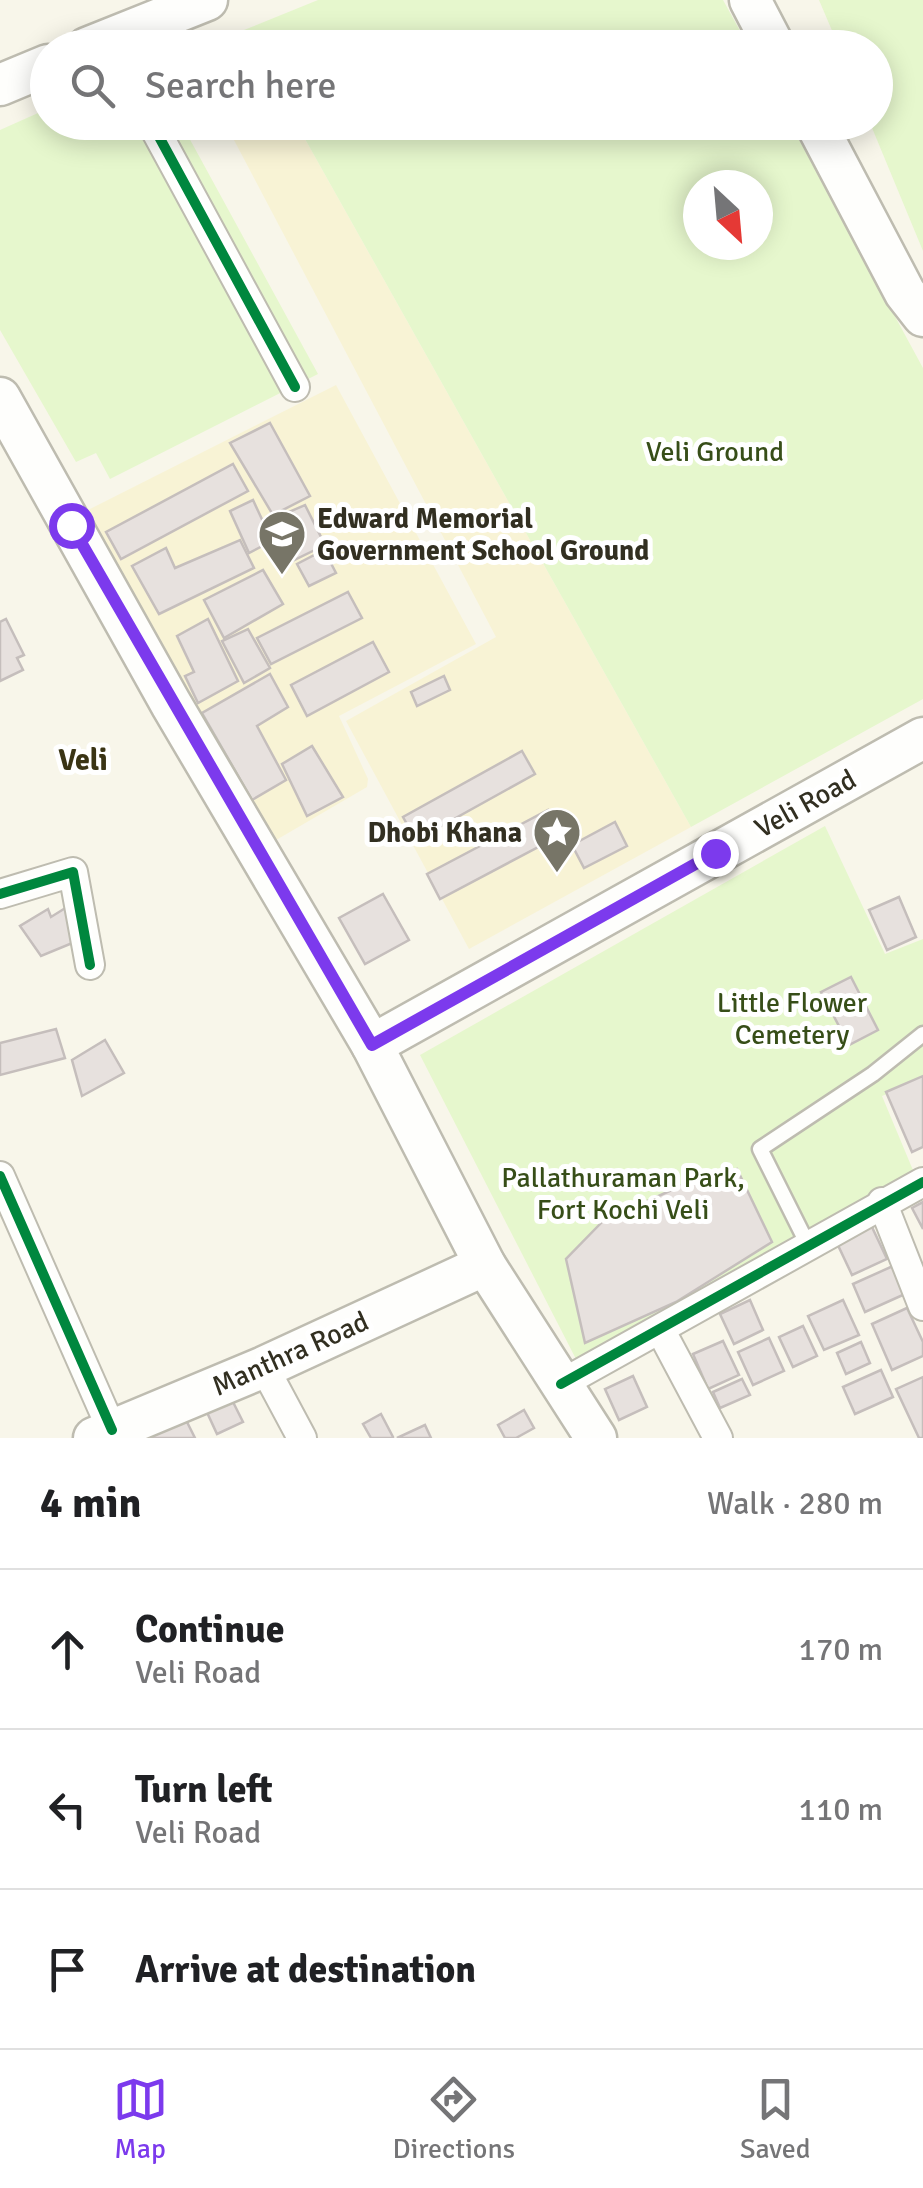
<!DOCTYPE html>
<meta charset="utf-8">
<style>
body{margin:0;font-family:Signika,sans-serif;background:#f2f2f2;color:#202124}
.compass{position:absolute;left:683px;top:170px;width:90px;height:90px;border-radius:50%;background:#fff;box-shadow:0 5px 25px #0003;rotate:154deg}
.stop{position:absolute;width:30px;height:30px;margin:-22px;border:8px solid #7c3aed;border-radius:50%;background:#fff}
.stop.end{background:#7c3aed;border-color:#fff;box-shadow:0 2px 10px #0008}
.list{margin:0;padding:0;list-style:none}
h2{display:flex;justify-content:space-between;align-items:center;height:130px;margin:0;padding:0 40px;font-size:42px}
h2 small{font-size:32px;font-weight:400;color:#757577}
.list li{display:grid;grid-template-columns:65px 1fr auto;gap:30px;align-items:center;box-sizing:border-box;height:160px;padding:0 40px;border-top:2px solid #e0e0e0}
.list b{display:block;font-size:38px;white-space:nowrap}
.list p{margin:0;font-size:32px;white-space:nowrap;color:#757577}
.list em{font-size:32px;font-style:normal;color:#757577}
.icon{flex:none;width:55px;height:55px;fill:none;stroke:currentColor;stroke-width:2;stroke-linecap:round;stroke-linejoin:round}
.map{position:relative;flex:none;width:923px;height:1438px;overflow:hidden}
.search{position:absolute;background:#fff;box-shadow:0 5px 25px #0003;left:30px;right:30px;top:30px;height:110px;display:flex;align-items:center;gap:25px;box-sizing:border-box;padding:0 35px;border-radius:55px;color:#757577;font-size:38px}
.sheet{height:610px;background:#fff}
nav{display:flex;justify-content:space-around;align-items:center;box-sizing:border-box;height:140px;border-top:2px solid #e0e0e0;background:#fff;font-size:28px;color:#757577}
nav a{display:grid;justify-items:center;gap:5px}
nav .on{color:#7c3aed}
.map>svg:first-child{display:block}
.built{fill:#f8f3d5}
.green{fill:#e6f7cd;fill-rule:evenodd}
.building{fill:#e7e1de;stroke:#c5bebc;stroke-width:2.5}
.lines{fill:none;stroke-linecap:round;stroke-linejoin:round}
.lane-casing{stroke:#bebcb0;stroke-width:19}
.street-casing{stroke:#bebcb0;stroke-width:32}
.secondary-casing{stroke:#bebcb0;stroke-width:45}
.lane{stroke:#fefefc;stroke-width:14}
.street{stroke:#fefefc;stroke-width:28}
.secondary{stroke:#fefefc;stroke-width:40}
.cycleway-casing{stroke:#fff;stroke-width:16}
.cycleway{stroke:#00873e;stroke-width:10}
.route{stroke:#7c3aed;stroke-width:12}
.labels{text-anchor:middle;stroke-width:10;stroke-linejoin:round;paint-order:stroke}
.park-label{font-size:28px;fill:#374e18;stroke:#fff}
.poi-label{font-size:28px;font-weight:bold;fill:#322f21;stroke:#fff;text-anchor:start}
.street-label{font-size:28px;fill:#322f21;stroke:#fff}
.neighbourhood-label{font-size:30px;font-weight:bold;fill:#3a3414;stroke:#fff}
</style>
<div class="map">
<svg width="923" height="1438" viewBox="0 0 923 1438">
<rect width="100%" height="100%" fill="#f8f6ea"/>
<g class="built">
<polygon points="244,30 254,47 197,47"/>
<polygon points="225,123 296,123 691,827 469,949 346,721 496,637"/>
<polygon points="336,385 476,644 339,716 368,779 367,787 271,843 88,510"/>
</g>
<g class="green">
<polygon points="318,0 723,0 749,47 254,47 244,30"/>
<polygon points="819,0 923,0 923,251 870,123 876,122 876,48 839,47"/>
<polygon points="47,109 48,122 181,123 318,374 110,479 96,453 76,462 0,330 0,130"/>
<path d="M296,123H790L923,368V699L691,827ZM698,185H758V245H698Z"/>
<polygon points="825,826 885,954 923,939 923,1079 882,1096 915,1175 577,1361 420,1055"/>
</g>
<g class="building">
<polygon points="270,423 310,496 273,515 230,443"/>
<polygon points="233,464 248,491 121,559 106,532"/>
<polygon points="253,500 272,541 249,553 230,511"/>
<polygon points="305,505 325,545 286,564 266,522"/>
<polygon points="240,540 254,568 159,614 132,566 166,548 175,568"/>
<polygon points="324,550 336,573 309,586 297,564"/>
<polygon points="263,570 283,604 224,638 204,600"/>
<polygon points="348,592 362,618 271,664 257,638"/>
<polygon points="6,619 24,655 17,658 23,670 0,681 0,622"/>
<polygon points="208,619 238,681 198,703 185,676 194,672 177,636"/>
<polygon points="248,629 270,668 244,683 222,641"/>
<polygon points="373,642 389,672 307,716 291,685"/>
<polygon points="270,674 288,707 257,726 286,780 252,800 202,713"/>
<polygon points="444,676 450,690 417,706 411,692"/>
<polygon points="312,746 343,797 307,816 282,764"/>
<polygon points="522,751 535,774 416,840 403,817"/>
<polygon points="548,810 561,835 440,899 427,874"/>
<polygon points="615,822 627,846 584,868 572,845"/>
<polygon points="383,894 409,940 365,964 339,918"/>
<polygon points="899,897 916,937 887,950 869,910"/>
<polygon points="67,907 82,939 41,956 20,926 48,909 51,917"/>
<polygon points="851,977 878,1030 849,1045 821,992"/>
<polygon points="56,1029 65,1058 0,1075 0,1043"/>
<polygon points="105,1040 124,1073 82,1096 72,1060"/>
<polygon points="923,1076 923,1147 912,1152 886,1092"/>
<polygon points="737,1169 772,1242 676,1302 585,1343 566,1259 603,1221 685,1184"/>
<polygon points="923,1202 923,1229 912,1208"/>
<polygon points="871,1225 887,1259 852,1275 836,1241"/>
<polygon points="893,1266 905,1294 865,1312 853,1284"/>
<polygon points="750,1300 763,1330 734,1344 720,1314"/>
<polygon points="843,1300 859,1335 824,1350 808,1316"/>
<polygon points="907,1308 923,1342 923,1356 892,1370 872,1324"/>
<polygon points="803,1326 817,1356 793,1367 779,1337"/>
<polygon points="769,1338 784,1371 753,1385 738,1352"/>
<polygon points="723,1341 739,1375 708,1389 693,1354"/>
<polygon points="861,1342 870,1363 846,1374 837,1353"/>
<polygon points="881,1370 893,1397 855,1414 843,1387"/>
<polygon points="633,1376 647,1407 619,1420 605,1389"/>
<polygon points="923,1377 923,1438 919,1438 896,1389"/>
<polygon points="742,1379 750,1395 720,1408 713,1392"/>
<polygon points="230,1396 243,1422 217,1434 205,1408"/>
<polygon points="524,1410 534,1428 516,1438 505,1438 498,1425"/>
<polygon points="381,1414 393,1437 392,1438 371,1438 363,1424"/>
<polygon points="184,1416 195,1438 147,1438 145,1434"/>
<polygon points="425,1425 431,1438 397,1438"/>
</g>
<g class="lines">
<g class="lane-casing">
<polyline id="lane" points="808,1245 760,1149 873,1074 923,1034"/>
</g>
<g class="street-casing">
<g id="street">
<polyline points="151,122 295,387"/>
<polyline points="0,894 73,872 90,965"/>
<polyline points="0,1176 112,1430"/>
<polyline points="882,1202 923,1306"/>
<polyline points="661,1331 718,1438"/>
<polyline points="264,1367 302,1438"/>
<polyline points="561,1384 923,1182"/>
</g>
</g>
<g class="secondary-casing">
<g id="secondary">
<polyline points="750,0 775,48"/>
<polyline points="87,48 207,0"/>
<polyline points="0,85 48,65"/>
<polyline points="815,122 905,293 923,316"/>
<polyline points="0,398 171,704 372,1045"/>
<polyline points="94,1438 264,1367 485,1265"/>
<polyline points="596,1438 485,1265 372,1045 923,738"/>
</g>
</g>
<use href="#lane" class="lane"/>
<use href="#street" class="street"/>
<use href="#secondary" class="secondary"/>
<g class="cycleway-casing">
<g id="cycleway">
<polyline points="151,122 295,387"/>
<polyline points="0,894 73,872 90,965"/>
<polyline points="0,1176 112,1430"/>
<polyline points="561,1384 923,1182"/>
</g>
</g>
<use href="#cycleway" class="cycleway"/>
</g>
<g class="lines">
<polyline class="route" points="71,525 372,1045 715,853"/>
</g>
<defs>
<g id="school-pin" transform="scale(2.5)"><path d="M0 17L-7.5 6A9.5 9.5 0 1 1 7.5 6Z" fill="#777567" stroke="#fff"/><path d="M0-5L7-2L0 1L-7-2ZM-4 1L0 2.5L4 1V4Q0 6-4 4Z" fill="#fff"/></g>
<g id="sight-pin" transform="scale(2.5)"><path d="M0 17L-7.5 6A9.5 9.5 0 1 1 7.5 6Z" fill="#777567" stroke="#fff"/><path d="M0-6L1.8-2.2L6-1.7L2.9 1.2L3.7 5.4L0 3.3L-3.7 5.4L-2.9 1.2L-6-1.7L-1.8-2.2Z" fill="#fff"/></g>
</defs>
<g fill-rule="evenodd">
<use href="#school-pin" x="282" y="534"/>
<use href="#sight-pin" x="557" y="832"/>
</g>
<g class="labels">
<g class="park-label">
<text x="715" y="461">Veli Ground</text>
<text x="792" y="1012">Little Flower<tspan x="792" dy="32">Cemetery</tspan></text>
<text x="623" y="1187">Pallathuraman Park,<tspan x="623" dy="32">Fort Kochi Veli</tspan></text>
</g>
<g class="poi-label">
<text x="317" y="528">Edward Memorial<tspan x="317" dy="32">Government School Ground</tspan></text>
<text x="522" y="842" text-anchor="end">Dhobi Khana</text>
</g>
<g class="street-label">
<text transform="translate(805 803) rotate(-29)" y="10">Veli Road</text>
<text transform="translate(290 1353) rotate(-24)" y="10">Manthra Road</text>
</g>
<g class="neighbourhood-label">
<text x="83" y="770">Veli</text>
</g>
</g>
</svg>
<svg class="compass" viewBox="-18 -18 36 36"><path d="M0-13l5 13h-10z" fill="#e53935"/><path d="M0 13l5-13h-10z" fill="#757577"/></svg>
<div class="stop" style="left:71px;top:525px"></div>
<div class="stop end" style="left:715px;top:853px"></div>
<div class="search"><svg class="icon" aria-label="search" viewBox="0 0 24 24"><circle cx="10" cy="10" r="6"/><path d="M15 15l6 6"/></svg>Search here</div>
</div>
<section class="sheet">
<h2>4 min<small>Walk · 280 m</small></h2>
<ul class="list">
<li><svg class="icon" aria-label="ahead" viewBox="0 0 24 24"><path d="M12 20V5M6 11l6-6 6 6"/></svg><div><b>Continue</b><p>Veli Road</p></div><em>170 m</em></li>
<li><svg class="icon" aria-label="left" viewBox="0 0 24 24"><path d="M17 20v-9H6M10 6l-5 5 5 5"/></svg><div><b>Turn left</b><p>Veli Road</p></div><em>110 m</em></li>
<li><svg class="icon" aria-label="arrive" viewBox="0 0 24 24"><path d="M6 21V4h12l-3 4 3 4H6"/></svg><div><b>Arrive at destination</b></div></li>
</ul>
</section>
<nav>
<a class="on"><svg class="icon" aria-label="map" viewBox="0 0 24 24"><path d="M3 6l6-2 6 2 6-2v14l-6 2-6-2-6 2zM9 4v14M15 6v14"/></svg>Map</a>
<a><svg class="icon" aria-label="directions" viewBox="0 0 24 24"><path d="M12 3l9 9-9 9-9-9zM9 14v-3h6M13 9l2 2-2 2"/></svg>Directions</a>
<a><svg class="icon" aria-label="saved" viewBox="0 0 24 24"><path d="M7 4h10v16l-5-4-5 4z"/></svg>Saved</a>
</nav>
